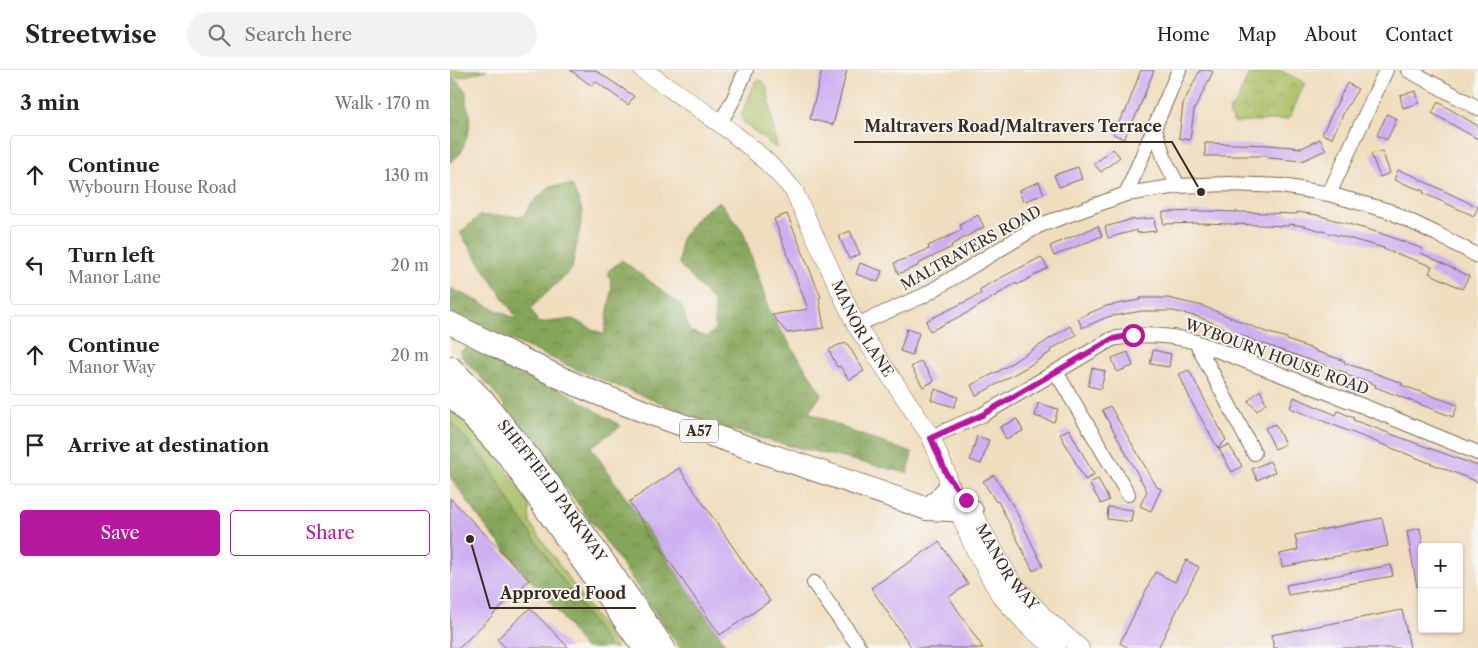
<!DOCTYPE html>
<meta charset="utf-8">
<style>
body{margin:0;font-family:"Libre Caslon Text",serif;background:#f2f2f2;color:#222}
.controls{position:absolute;right:15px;bottom:15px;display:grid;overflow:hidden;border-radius:5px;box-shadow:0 1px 4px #0004}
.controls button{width:45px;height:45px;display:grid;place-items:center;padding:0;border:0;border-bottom:1px solid #e0e0e0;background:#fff;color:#222;font:25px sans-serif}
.stop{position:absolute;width:15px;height:15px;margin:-11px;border:4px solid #b5179e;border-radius:50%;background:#fff}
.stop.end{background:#b5179e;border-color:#fff;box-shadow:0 1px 5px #0008}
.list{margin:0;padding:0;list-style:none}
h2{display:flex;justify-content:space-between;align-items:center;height:65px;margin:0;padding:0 20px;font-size:21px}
h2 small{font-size:16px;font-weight:400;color:#767676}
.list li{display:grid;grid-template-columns:32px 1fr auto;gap:15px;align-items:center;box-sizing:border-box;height:80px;margin:0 10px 10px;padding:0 10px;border:1px solid #e0e0e0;border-radius:5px}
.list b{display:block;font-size:19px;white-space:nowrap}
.list p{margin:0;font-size:16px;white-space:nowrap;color:#767676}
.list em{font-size:16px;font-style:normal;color:#767676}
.actions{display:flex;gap:10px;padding:15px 20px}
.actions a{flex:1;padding:11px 0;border:1px solid #b5179e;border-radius:5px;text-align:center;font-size:18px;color:#b5179e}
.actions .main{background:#b5179e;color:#fff}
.icon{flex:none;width:28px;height:28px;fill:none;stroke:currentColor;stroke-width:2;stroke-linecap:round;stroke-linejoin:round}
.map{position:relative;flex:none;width:1028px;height:578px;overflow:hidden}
header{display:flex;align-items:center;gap:30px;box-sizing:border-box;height:70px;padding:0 25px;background:#fff;border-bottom:1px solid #e0e0e0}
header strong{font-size:24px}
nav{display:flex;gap:28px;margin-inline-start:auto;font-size:18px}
.search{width:350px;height:45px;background:#f2f2f2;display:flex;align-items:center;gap:12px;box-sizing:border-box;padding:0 18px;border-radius:28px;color:#767676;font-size:19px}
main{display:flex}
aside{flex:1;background:#fff}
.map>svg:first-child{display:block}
.grass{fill:#a9c065;stroke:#727542}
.forest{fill:url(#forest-crowns);stroke:#60683c}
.park{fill:url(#park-crowns);stroke:#727542}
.building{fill:#ceb0f1}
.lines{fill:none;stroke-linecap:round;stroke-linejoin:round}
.minor-casing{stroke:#7a6956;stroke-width:16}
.tertiary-casing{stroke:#7a6956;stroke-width:19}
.trunk-casing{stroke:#7a6956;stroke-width:24}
.minor{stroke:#fff;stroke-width:14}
.tertiary{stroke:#fff;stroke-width:18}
.trunk{stroke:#fff;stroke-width:22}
.route{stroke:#b5179e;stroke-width:6}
.labels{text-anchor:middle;stroke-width:4;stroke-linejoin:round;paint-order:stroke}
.shield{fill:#f6f6f2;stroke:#73675e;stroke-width:1}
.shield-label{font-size:14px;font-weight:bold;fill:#3b2a1e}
.street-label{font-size:15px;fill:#3b2a1e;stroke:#f6f6f2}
.leader{fill:none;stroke:#3b2a1e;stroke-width:2}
.callout-dot{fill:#3b2a1e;stroke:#f6f6f2;stroke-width:2}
.callout-label{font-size:16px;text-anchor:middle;font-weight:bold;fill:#3b2a1e;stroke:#f6f6f2;stroke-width:4;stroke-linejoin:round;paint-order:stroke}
</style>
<header>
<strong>Streetwise</strong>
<div class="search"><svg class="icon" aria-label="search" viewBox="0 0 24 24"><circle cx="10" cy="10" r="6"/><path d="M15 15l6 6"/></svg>Search here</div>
<nav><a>Home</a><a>Map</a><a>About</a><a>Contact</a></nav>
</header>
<main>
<aside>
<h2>3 min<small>Walk · 170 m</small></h2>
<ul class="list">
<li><svg class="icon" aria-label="ahead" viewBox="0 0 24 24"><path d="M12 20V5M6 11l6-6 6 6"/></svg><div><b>Continue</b><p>Wybourn House Road</p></div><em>130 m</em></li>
<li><svg class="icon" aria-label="left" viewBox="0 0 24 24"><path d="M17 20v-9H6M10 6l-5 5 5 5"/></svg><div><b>Turn left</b><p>Manor Lane</p></div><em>20 m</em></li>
<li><svg class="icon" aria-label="ahead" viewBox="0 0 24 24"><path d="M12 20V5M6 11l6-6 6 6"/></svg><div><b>Continue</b><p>Manor Way</p></div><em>20 m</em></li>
<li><svg class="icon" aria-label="arrive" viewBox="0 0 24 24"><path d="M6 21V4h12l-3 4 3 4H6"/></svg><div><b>Arrive at destination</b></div></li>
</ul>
<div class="actions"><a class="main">Save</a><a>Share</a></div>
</aside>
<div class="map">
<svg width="1028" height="578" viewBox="0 0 1028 578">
<defs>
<pattern id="forest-crowns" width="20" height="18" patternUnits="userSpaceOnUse" patternTransform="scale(1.25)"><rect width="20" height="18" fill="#86a65a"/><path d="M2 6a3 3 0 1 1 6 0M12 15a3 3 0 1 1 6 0" fill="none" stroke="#6f874a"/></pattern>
<pattern id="park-crowns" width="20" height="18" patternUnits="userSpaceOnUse" patternTransform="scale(1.25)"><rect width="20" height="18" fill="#a9c065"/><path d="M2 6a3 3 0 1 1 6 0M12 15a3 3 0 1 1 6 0" fill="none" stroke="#8b9c53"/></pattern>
</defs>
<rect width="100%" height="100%" fill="#f6f6f2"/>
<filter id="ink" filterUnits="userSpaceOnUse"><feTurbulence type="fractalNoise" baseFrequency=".02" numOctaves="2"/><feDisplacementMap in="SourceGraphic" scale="10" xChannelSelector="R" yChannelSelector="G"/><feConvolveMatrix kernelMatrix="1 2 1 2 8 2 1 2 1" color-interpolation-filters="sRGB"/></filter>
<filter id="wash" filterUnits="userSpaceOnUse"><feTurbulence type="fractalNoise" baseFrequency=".0096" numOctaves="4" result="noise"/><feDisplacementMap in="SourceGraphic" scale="20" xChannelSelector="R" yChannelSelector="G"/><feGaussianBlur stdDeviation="1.12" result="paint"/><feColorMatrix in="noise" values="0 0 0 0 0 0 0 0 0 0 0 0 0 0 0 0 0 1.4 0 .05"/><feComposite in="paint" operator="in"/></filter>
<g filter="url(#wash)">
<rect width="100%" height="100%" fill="#f0ddbd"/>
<g class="grass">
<polygon points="310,10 313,11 317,17 327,79 293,52 291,45 306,11"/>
<polygon points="0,338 48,388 79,434 80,453 167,578 160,578 66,442 37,392 0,351"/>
</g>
<g class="forest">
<polygon points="0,10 9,12 16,22 16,33 20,44 19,60 11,83 0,93"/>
<polygon points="122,115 133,142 122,199 81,238 88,253 123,249 154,265 162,217 158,201 172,190 231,235 240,261 257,267 265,259 264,232 229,194 231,169 248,146 269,131 293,161 321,245 372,324 359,342 406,363 462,383 458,403 324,372 269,356 130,301 0,242 0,218 68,250 10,163 29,146 74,146 81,134 100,116"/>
<polygon points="16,278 112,320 171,356 141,377 278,578 230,578 152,466 41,318 11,286 10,282"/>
<polygon points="0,351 37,392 66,442 160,578 134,578 112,547 39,461 0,407"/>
</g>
<g class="park">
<polygon points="0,0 37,0 0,10"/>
<polygon points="800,0 830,0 855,13 839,49 784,53 780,46 780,38 788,30"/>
</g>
<g id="blocks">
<g class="building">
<polygon points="120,0 145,0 184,26 178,35 145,11 142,16"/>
<polygon points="372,0 397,0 383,55 360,49"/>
<polygon points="691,0 704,0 688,41 674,69 663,64 674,42 675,43"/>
<polygon points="750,0 758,0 763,2 744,40 740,70 729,68 733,34"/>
<polygon points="897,13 908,19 895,40 882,68 872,64"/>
<polygon points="966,21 969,33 953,38 950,25"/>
<polygon points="988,32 1028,56 1028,69 982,43"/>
<polygon points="937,44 947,49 937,70 927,65"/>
<polygon points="870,69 876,80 852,91 818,88 818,86 755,86 755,73 819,75 852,78"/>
<polygon points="663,79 670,87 651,102 644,94"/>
<polygon points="932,81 940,103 930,107 921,84"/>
<polygon points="628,97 632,109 609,117 604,105"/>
<polygon points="948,100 969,108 969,109 1028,137 1024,146 973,123 974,121 944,110"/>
<polygon points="589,112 594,124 573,132 569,120"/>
<polygon points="759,141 847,144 847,142 867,145 930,163 973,179 971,183 1019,206 1012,219 979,203 982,196 933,179 934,178 854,156 839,154 838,156 752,153 713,154 713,142"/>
<polygon points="337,144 371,227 369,228 374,258 337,263 322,245 358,239 324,149"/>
<polygon points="528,145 534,157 501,175 502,177 468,194 468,196 448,204 444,193 479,179 478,176 512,160 510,155"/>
<polygon points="704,148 706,161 687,163 687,160 658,168 655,157 679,150"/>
<polygon points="648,156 652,166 604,186 600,176"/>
<polygon points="400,161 410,184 399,189 389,166"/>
<polygon points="591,187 598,198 567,215 566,213 519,242 480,261 476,251 531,224 529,220 539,214"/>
<polygon points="410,193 432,201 428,212 406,204"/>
<polygon points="690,228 718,228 753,236 816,262 837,268 837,270 866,280 865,281 895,291 894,293 922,302 952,313 951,315 1008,335 1003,347 925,317 926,315 896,305 897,303 805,271 749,247 723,241 692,241 657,247 632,258 628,248 656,236 690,230"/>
<polygon points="620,256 626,265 600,280 601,282 582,294 526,326 521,315 549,301"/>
<polygon points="457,259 469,263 462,285 450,281"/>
<polygon points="397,273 414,301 399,310 390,296 387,297 379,280 388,275"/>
<polygon points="703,280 721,284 719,297 700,294"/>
<polygon points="678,282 683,296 667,302 662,288"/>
<polygon points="471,291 484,311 473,317 461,297"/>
<polygon points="642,298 655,301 651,319 638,316"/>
<polygon points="739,300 776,370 768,378 741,331 729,304"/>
<polygon points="485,319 508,327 504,337 481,330"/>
<polygon points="810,320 816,333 807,341 798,331"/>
<polygon points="844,327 886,345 888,341 904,348 903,350 1028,396 1028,412 840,338"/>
<polygon points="588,333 608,339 604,352 585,346"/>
<polygon points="660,336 707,417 711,419 701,441 690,436 697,421 652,340"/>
<polygon points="567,349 573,361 556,369 550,357"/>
<polygon points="825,354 835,374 825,379 815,358"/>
<polygon points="619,359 644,405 635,410 610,364"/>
<polygon points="527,366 539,370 531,394 520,390"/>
<polygon points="779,375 792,396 782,402 769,379"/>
<polygon points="820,391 825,402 807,410 802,399"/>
<polygon points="229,398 320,531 270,565 179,432"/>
<polygon points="544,405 565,439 593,496 583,501 548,431 546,432 533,411"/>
<polygon points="648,409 659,430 651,434 639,413"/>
<polygon points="0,428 79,510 9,578 0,578"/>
<polygon points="658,437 683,440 681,452 657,449"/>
<polygon points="932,448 938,476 832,497 830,484 848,480 845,465"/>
<polygon points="970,458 973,477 972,477 972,517 967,517 957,461"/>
<polygon points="489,472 518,514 499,527 533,578 462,578 421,518"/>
<polygon points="736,490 749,497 708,578 679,578 670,573 705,502 725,512"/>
<polygon points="941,495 943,506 838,525 836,515"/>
<polygon points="80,538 119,578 56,578 47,569"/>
<polygon points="952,540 960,578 824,578 821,565"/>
</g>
</g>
</g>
<g filter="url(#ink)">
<use href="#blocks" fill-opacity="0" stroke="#7a6956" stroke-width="1"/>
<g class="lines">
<g class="minor-casing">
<g id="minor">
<polyline points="958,0 1028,38"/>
<polyline points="270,54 284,28 296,0"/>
<polyline points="704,56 715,90 728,116"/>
<polyline points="676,124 729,0"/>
<polyline points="879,124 936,0"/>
<polyline points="406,255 473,226 588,156 676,124 728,116 778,114 832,116 879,124 939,141 987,164 1028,186"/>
<polyline points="746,272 804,383"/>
<polyline points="606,302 678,424"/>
<path d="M481,367L532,345L662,269C691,263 717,264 746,272L918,338L1028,383"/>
<polyline points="364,513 410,578"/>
</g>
</g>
<g class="tertiary-casing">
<g id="tertiary">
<path id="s1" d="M193,0C246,37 303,71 344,121L406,255L481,367L497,405L499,418L524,478L550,525L580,558L606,578"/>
<path id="s2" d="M516,431L561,511L595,548L630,578"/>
</g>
</g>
<g class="trunk-casing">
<g id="trunk">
<path d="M0,253C50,277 99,305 151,325C258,367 369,399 477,439L488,431L499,418"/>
<path id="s3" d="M0,297L35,332L96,409L214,578"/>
<polyline points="0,323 59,387 194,578"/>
<polyline points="477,439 522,441"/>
</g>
</g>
<use href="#minor" class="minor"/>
<use href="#tertiary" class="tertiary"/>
<use href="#trunk" class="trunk"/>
</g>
</g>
<g class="lines" filter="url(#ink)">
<polyline class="route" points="516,430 497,405 481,368 532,345 662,269 683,265"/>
</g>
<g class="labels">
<rect class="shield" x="230" y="349.5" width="38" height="23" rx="4"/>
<g class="shield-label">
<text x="249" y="366">A57</text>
</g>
<g class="street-label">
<text transform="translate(521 178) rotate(-29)" y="5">MALTRAVERS ROAD</text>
<text dy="5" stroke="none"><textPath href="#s1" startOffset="348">MANOR LANE</textPath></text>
<text transform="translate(827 287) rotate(20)" y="5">WYBOURN HOUSE ROAD</text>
<text dy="5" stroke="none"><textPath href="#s3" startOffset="161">SHEFFIELD PARKWAY</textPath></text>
<text dy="5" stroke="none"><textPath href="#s2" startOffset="78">MANOR WAY</textPath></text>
</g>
</g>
<path class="leader" d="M751 122L722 72H404M20 469L40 538H186"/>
<g class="callout-dot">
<circle cx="751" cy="122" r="5"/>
<circle cx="20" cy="469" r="5"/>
</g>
<g class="callout-label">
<text x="563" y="62">Maltravers Road/Maltravers Terrace</text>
<text x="113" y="529">Approved Food</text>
</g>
</svg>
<div class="controls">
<button>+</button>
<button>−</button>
</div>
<div class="stop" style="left:683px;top:265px"></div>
<div class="stop end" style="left:516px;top:430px"></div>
</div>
</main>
